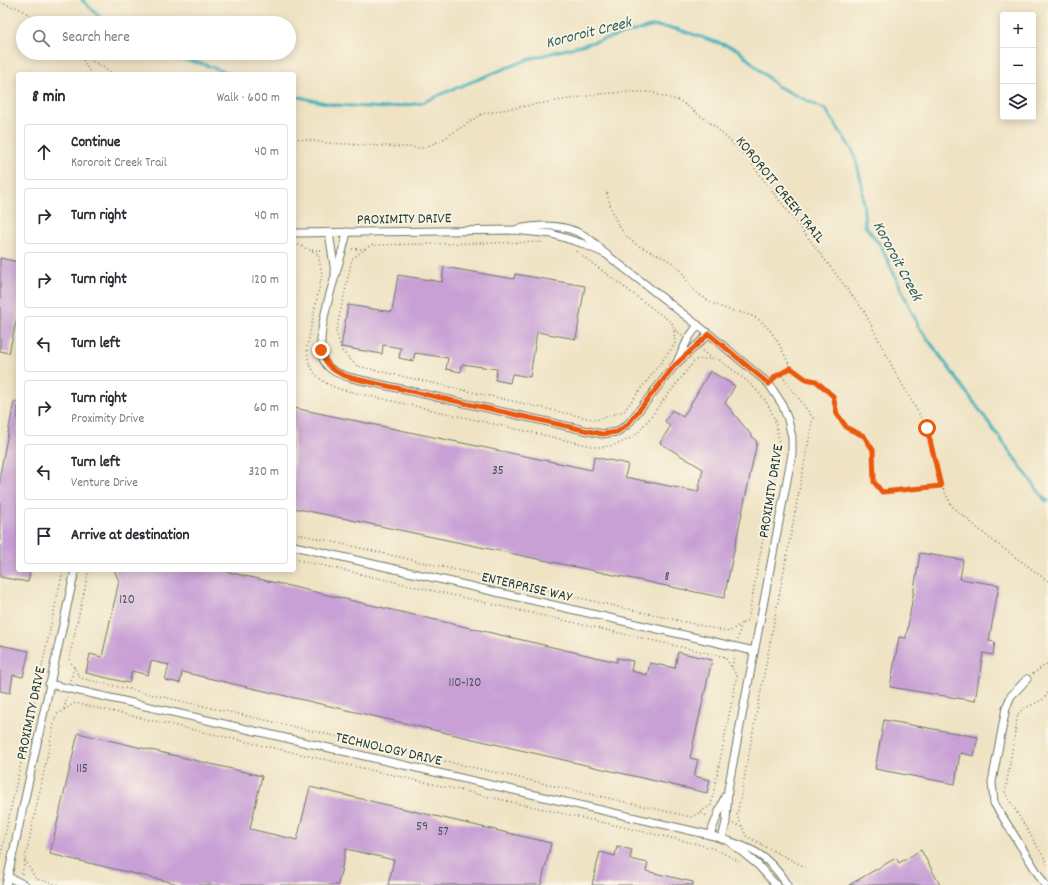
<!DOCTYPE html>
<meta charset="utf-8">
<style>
body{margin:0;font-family:Dekko,sans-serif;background:#f2f2f3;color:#2b2b33}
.controls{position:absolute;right:12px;top:12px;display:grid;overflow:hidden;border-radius:4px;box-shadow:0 2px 10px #0003}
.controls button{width:36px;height:36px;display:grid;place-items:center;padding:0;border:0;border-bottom:1px solid #e1e1e2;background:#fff;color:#2b2b33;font:20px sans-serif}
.stop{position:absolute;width:12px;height:12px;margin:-9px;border:3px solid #ea580c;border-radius:50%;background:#fff}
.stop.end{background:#ea580c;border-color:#fff;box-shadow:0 1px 4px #0008}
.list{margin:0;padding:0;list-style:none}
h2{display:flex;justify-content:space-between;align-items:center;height:52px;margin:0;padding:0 16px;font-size:17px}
h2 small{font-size:13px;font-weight:400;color:#7c7c81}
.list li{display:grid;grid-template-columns:26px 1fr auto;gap:12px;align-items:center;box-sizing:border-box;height:56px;margin:0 8px 8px;padding:0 8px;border:1px solid #e1e1e2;border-radius:4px}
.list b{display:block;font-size:15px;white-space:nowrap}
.list p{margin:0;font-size:13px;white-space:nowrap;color:#7c7c81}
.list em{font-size:13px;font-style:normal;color:#7c7c81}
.icon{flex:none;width:22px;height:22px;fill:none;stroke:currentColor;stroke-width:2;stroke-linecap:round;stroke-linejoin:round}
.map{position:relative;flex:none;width:1048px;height:885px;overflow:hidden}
.search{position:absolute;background:#fff;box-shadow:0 2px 10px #0003;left:16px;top:16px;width:280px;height:44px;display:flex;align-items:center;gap:10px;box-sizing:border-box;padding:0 14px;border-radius:22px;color:#7c7c81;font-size:15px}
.panel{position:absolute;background:#fff;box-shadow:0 2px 10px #0003;left:16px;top:72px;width:280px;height:500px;border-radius:4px}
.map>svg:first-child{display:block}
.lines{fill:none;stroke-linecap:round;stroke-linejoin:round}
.stream{stroke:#40b0bc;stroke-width:3}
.building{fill:#c8a0d5}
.street-casing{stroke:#687766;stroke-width:9}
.path{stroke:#687766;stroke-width:1.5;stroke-dasharray:1 3;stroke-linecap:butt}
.street{stroke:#fff;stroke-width:7}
.route{stroke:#ea580c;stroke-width:5}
.labels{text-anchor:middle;stroke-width:3.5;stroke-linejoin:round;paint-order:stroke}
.number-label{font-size:13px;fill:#49565c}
.street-label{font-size:15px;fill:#1f3d34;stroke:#fcf5e5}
.water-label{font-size:16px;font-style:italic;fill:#29605d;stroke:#fcf5e5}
</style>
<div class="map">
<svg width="1048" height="885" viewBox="0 0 1048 885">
<rect width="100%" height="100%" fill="#fcf5e5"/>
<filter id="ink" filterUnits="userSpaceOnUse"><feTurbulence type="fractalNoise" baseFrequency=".025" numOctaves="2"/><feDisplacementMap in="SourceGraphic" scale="8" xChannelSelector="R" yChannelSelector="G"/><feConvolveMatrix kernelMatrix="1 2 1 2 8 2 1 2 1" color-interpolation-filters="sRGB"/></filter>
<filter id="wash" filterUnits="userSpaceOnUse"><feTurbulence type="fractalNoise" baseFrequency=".012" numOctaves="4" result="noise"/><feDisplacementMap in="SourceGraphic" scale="16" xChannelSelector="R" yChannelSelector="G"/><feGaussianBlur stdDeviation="0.9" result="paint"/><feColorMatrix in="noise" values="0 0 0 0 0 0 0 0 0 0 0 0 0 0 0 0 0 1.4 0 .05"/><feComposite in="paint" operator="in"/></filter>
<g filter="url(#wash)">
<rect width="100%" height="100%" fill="#efe3c4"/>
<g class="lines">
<g class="stream">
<polyline points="82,0 106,23"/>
<polyline points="155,53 203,64 231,74"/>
<polyline points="294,96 335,105 385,108 422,103 446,92 529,59 654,26 677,29 737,49 777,86 826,110 854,153 862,185 865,226 881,246 919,327 1045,500 1048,501"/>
</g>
</g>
<g id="blocks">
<g class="building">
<polygon points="0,258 18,262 18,313 9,353 0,351"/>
<polygon points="444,267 514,279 515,274 585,286 576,339 537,332 530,377 512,374 510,383 495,380 497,369 462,364 461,372 446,369 448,358 415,353 413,361 399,358 401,348 383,345 382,354 341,347 348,305 392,312 398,275 442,282"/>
<polygon points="710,371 735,386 725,403 757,442 724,598 294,508 294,408 592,470 594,457 628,464 625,477 698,492 703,469 660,443 670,427 665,421 672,410 683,417"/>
<polygon points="14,402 18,402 18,570 29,570 28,573 30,574 28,582 0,577 0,474"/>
<polygon points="920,553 963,560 960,579 999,585 989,641 995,642 993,655 983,653 975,701 890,687 899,637 906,638"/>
<polygon points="114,570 220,570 617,662 617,658 633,661 631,671 647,675 650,663 675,668 678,652 712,660 690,758 698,760 694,776 710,780 707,793 182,672 180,683 165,680 169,665 151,661 148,675 132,671 129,683 86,673 90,654 102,657 119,581"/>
<polygon points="0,645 29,651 23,677 13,675 10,693 0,691"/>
<polygon points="884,720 978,737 974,756 960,753 955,784 875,769"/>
<polygon points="78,733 262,776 250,829 297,840 310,787 551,843 541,885 388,885 394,860 346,849 338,885 183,885 50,854"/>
<polygon points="617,846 632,850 630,859 648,863 646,871 693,882 693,885 592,885 600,852 615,856"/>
<polygon points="921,850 940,885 849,885 896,858 899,863"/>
</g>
</g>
</g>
<g filter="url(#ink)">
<use href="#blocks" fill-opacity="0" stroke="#687766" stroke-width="1"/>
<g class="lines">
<g class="street-casing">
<g id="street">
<path d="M518,229C551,222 582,225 604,253"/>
<polyline points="329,232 335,273"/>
<path d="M347,232C342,261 311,336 324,361C330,372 342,375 352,378L602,434L617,432L628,424L675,365L709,334"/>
<polyline points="294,233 514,230 552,234 581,243 606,254 709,334 769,384 782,404 788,420 792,437 792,454 728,789 726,822 722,839"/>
<polyline points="677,362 688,339 698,325"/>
<polyline points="294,546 754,651"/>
<polyline points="1027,679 1011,696 1006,708 992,782 994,803 1045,885"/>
<path d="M49,684L710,835C745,846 767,851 787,885"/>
<polyline points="710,835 725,796"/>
<polyline points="731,843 758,865 776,885"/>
<polyline points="8,877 25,885"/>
<polyline points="6,885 75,570"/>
</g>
</g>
<g class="path">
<polyline points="0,3 18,8 42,23"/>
<polyline points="79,53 114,74"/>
<polyline points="79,53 91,74"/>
<polyline points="294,138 326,143 423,148 442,140 482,114 507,109 600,94 623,92 650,92 680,101 713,125 744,154 864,311 893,368 927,428 941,485 952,506 988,537 1048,581"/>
<path d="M607,193C612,213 619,235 639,246C651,252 663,256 674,264C683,269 685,281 692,288C696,293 703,297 709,301C721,309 732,310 746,314C770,320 781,348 791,368"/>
<path d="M294,245H299L318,254L322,274L307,347C307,370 319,382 339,389L596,447C613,447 624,443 638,433L695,360L717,358C755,387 779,401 779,453L748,620L741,624"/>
<polyline points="352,249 365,249 352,259 336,332 342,351 357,366 596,420 624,411 675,344 674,329 682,335"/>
<polyline points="365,249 371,245 544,242"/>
<polyline points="312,250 324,250"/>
<polyline points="576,251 672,323 674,329"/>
<polyline points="702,351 711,358"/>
<polyline points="774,379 791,368 806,379 816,381 833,396 837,414 847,428 864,436 873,450 874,482 882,492 941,485"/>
<polyline points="294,533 729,632 741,624 738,640"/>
<polyline points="294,559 725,657 737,676 711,805 699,813"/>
<polyline points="74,667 69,659 89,570"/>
<polyline points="732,667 734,655"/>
<polyline points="1033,674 1048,663"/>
<polyline points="71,680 74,667 80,678 691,817 699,813 708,816"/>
<path d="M1048,693C1043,704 1025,704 1018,714L1005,793L1048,864"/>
<polyline points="64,709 67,697"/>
<polyline points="733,824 742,826 746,836 763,845"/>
<polyline points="742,826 737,816 813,418 780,373"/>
<polyline points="762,845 805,867"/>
<polyline points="0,858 63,570"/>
<polyline points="25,860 36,879 60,885"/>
<polyline points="22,874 56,715 75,703 693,843 712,848 739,861"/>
</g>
<use href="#street" class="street"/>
</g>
</g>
<g class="lines" filter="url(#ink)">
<path class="route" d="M321,350C326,367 335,373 352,378L602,434L617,432L628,424L675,365L709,334L769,384L776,376L791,368L806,379L816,381L833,396L837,414L847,428L864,436L873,450L874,482L882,492L941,486L927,428"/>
</g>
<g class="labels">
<g class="number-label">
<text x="498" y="474">35</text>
<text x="667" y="580">8</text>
<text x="127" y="603">120</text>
<text x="465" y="686">110-120</text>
<text x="82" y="772">115</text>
<text x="422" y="830">59</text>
<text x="443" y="835">57</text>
</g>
<g class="street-label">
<text transform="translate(781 189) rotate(51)" y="5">KOROROIT CREEK TRAIL</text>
<text transform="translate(404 218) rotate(-1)" y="5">PROXIMITY DRIVE</text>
<text transform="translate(770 491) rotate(-81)" y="5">PROXIMITY DRIVE</text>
<text transform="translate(527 586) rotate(13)" y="5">ENTERPRISE WAY</text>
<text transform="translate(30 713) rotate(-78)" y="5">PROXIMITY DRIVE</text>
<text transform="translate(389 748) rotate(13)" y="5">TECHNOLOGY DRIVE</text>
</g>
<g class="water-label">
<text transform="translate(588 31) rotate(-14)" y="6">Kororoit Creek</text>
<text transform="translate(899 260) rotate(62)" y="6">Kororoit Creek</text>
</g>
</g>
</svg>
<div class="controls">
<button>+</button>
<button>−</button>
<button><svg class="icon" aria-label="layers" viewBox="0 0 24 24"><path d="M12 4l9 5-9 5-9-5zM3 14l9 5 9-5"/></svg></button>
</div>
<div class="stop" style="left:927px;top:428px"></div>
<div class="stop end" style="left:321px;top:350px"></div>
<div class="search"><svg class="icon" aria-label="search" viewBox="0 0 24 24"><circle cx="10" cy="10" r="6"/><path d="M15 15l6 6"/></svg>Search here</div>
<section class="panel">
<h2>8 min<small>Walk · 600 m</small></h2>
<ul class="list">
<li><svg class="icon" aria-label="ahead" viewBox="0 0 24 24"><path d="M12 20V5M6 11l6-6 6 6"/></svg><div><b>Continue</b><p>Kororoit Creek Trail</p></div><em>40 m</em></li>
<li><svg class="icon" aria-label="right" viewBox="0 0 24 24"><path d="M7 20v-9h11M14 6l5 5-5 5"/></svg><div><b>Turn right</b></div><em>40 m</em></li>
<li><svg class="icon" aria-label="right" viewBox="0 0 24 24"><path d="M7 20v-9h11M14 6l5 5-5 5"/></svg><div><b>Turn right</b></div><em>120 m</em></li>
<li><svg class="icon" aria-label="left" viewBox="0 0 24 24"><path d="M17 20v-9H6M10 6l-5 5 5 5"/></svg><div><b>Turn left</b></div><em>20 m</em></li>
<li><svg class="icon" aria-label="right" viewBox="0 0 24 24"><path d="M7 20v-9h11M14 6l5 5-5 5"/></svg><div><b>Turn right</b><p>Proximity Drive</p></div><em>60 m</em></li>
<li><svg class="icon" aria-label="left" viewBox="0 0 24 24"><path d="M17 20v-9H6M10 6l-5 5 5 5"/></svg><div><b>Turn left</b><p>Venture Drive</p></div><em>320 m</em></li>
<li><svg class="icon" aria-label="arrive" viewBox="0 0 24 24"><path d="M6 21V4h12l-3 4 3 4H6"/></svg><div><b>Arrive at destination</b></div></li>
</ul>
</section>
</div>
